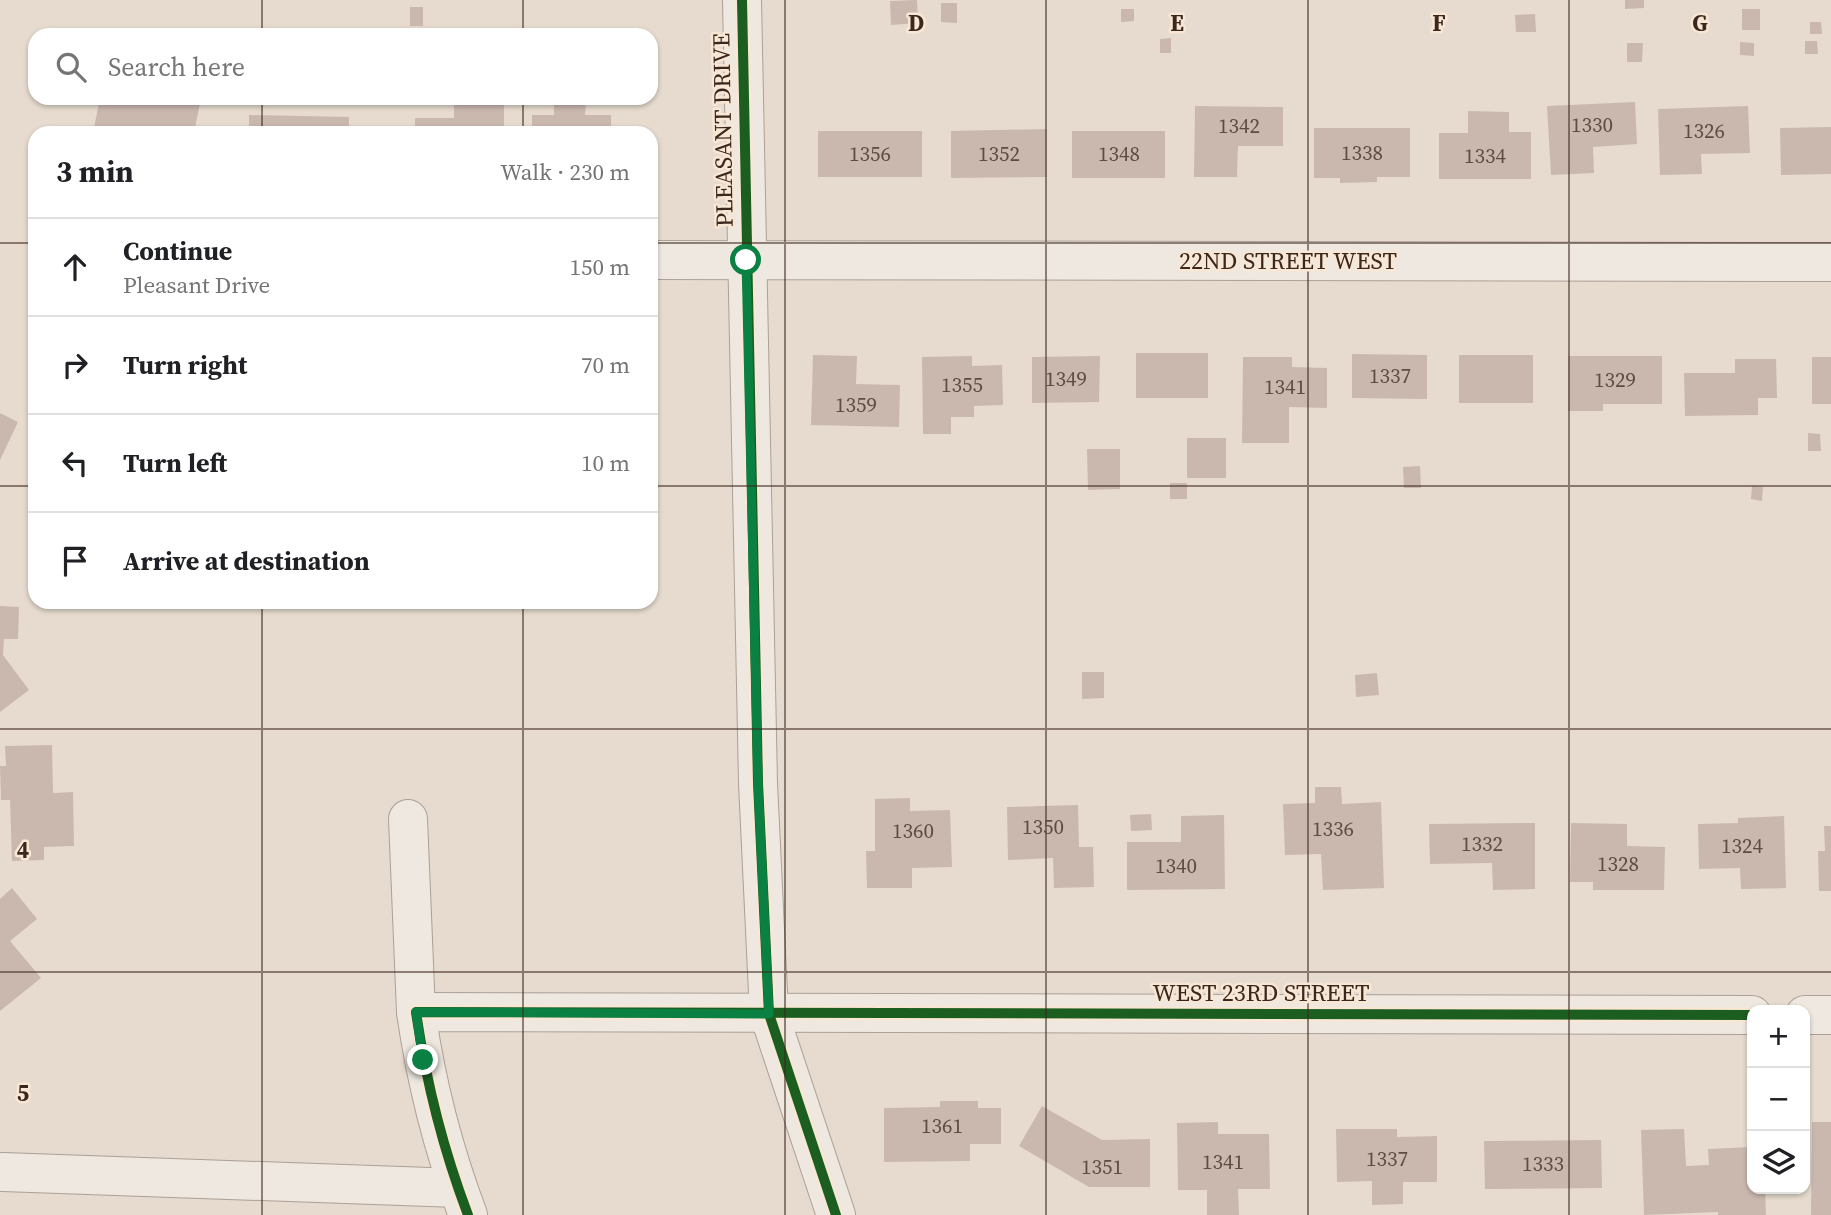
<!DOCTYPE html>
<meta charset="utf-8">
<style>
body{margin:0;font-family:"Source Serif 4",serif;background:#f6f6f6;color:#202124}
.controls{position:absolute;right:21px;bottom:21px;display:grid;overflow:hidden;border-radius:14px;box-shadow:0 2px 5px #0004}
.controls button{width:63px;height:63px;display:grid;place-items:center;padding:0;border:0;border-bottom:2px solid #e0e0e0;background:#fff;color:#202124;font:35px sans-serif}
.stop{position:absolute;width:21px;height:21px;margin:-16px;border:5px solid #0b8043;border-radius:50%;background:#fff}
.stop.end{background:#0b8043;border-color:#fff;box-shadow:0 2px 7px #0008}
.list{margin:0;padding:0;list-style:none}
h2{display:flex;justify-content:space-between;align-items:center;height:91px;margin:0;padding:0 28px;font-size:30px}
h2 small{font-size:23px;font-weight:400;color:#757577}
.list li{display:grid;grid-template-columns:46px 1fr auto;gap:21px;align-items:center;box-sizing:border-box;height:98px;padding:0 28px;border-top:2px solid #e0e0e0}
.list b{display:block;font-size:26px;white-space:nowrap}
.list p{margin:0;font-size:23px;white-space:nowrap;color:#757577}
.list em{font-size:23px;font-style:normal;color:#757577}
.icon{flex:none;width:38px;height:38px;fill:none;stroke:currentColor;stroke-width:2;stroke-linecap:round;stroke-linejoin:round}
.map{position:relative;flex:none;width:1831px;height:1215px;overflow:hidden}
.search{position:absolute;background:#fff;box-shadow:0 2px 5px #0004;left:28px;top:28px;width:630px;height:77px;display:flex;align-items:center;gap:18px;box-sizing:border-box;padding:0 24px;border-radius:21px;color:#757577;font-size:26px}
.panel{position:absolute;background:#fff;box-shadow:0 2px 5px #0004;left:28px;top:126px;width:630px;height:483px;border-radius:21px}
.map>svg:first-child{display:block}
.building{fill:#cab8af}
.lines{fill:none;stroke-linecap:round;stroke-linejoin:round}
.minor-casing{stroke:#aca097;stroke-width:40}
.tertiary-casing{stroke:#aca097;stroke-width:40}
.minor{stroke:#eee8e0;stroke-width:38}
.tertiary{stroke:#eee8e0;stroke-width:38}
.cycleway-casing{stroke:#f8e7d4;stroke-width:15}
.cycleway{stroke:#1b5e20;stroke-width:10}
.route{stroke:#0b8043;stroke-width:9}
.grid{fill:none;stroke:#3c271e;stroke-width:2;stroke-opacity:0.55}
.labels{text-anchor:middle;stroke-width:5;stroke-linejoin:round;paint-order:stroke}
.number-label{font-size:21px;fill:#604b42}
.street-label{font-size:24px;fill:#3c271e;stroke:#f8e7d4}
.grid-label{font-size:23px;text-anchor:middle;font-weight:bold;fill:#3c271e;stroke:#f8e7d4;stroke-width:5;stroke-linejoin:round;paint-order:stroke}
</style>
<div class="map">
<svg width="1831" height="1215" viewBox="0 0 1831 1215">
<rect width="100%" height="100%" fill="#e6dbce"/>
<g class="building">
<polygon points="917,0 918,23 891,25 890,1"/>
<polygon points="1625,0 1644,0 1644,8 1625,9"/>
<polygon points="941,3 957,3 957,23 941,22"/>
<rect x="410" y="7" width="13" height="19"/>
<polygon points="1121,9 1134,9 1134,21 1121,22"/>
<rect x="1742" y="9" width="18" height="21"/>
<polygon points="1535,14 1536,32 1516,32 1515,15"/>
<polygon points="1810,22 1821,22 1822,34 1810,34"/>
<polygon points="1171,38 1171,53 1160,53 1160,39"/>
<polygon points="1805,41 1817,41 1818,54 1805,54"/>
<polygon points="1740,42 1754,43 1754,56 1740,55"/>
<polygon points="1627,43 1643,43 1642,62 1627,62"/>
<polygon points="100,98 163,100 201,98 194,133 93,133"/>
<polygon points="302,98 328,98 320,104 310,105"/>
<rect x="369" y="98" width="21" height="4"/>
<polygon points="504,98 504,133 415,133 415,118 454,118 454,99"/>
<polygon points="554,98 586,98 585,115 611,115 611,133 532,133 532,115 554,115"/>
<polygon points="1635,102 1637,144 1593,147 1594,173 1551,175 1547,106"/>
<polygon points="1195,106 1283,107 1283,146 1238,146 1237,177 1194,177"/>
<polygon points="1748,106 1750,153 1701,154 1702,174 1660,175 1658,109"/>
<polygon points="1468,111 1509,112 1509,132 1531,132 1531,179 1439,179 1439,133 1468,133"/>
<polygon points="249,115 349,117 349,133 249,133"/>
<polygon points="1831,127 1831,174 1781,175 1780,128"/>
<polygon points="1314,128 1410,128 1410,177 1377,177 1377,182 1340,183 1340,178 1314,178"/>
<polygon points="1047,129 1047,177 951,178 951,131"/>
<rect x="818" y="131" width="104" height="46"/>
<rect x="1072" y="131" width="93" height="47"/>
<rect x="1136" y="353" width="72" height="45"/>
<polygon points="1352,354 1427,355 1427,399 1352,398"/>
<polygon points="813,355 857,356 856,384 900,385 899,427 811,425"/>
<rect x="1459" y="355" width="74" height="48"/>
<polygon points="972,356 972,366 1002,365 1003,405 974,406 974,417 951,417 951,434 923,434 922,357"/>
<polygon points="1100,356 1099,402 1032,403 1032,357"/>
<polygon points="1568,356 1662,356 1662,404 1603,404 1603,411 1568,411"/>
<polygon points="1243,357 1292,357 1292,367 1327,368 1327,408 1289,407 1289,443 1242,443"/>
<rect x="1812" y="357" width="19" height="47"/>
<polygon points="1735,359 1776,359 1777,398 1758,398 1758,415 1685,416 1684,373 1735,373"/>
<polygon points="0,413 18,422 0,460"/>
<polygon points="1808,433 1820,434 1821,451 1808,451"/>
<rect x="1187" y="438" width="39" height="40"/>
<polygon points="1087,449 1120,449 1120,489 1088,490"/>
<polygon points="1420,466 1421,488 1404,488 1403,467"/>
<rect x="1170" y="483" width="17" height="16"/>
<polygon points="1752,486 1763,487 1762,501 1751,499"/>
<polygon points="0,606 19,607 18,639 4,639 3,655 29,690 0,712"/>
<polygon points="1082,672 1104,672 1104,698 1082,699"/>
<polygon points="1377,673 1379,695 1356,697 1355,675"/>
<polygon points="52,745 53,793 73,792 74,846 44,847 44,860 12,861 10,800 1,800 0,766 6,766 5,746"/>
<polygon points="1315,787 1341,787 1342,804 1381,802 1384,888 1323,890 1321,854 1285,855 1283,804 1315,803"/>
<polygon points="910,798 910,811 950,810 952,867 912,868 912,888 867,888 866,851 875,851 875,799"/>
<polygon points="1078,805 1079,847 1093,847 1094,887 1054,888 1053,858 1008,860 1007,807"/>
<polygon points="1151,814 1152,830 1131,831 1130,815"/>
<polygon points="1224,815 1225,889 1127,890 1127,842 1181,842 1181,816"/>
<polygon points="1784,816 1786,888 1741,889 1740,868 1699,869 1698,824 1738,823 1738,818"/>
<polygon points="1535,823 1535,889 1493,890 1492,863 1430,864 1429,824"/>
<polygon points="1571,823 1627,824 1627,846 1665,847 1664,890 1593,890 1593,882 1570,882"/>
<polygon points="1824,826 1831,826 1831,891 1819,891 1818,851 1825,851"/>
<polygon points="12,888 37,919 10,941 41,978 0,1011 0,899"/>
<polygon points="940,1101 978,1101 978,1108 1001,1108 1001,1144 970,1144 970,1161 884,1162 884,1108 940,1107"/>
<polygon points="1042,1106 1102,1140 1150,1139 1150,1187 1089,1187 1019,1146"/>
<polygon points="1218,1122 1218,1134 1269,1134 1270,1189 1238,1189 1239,1215 1207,1215 1207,1190 1178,1190 1177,1123"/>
<polygon points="1812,1122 1831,1122 1831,1215 1811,1215"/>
<polygon points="1336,1129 1397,1129 1397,1137 1437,1136 1437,1182 1403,1182 1403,1204 1372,1205 1372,1181 1337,1182"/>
<polygon points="1684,1129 1686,1166 1709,1165 1708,1149 1752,1147 1752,1189 1765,1189 1766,1215 1718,1215 1718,1212 1644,1215 1641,1130"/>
<polygon points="1601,1140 1602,1188 1485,1189 1484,1141"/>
</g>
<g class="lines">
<g class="minor-casing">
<g id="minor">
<polyline points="651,260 1831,262"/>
<polyline points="408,819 416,1012"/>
<polyline points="1805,1015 1831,1015"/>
<polyline points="3,1172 458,1188"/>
<path d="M468,1215C443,1149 426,1082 416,1012L1752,1015"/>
</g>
</g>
<g class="tertiary-casing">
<polyline id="tertiary" points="742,0 758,783 769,1014 836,1215"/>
</g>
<use href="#minor" class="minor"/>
<use href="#tertiary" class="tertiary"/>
<g class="cycleway-casing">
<g id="cycleway">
<polyline points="742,0 758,783 769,1014 836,1215"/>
<path d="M468,1215C443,1149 426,1082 416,1012L1752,1015"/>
</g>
</g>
<use href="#cycleway" class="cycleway"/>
</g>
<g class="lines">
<polyline class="route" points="423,1060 416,1012 769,1014 758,783 746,260"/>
</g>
<path class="grid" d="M262,0V35M523,0V35M785,0V1215M1046,0V1215M1308,0V1215M1569,0V1215M262,98V133M523,98V133M0,243H35M651,243H1831M0,486H35M651,486H1831M262,602V1215M523,602V1215M0,729H1831M0,972H1831"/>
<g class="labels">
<g class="number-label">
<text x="1592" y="132">1330</text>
<text x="1239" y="133">1342</text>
<text x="1704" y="138">1326</text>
<text x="1362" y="160">1338</text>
<text x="870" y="161">1356</text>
<text x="999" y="161">1352</text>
<text x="1119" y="161">1348</text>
<text x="1485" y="163">1334</text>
<text x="1390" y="383">1337</text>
<text x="1066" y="386">1349</text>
<text x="1615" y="387">1329</text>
<text x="962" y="392">1355</text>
<text x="1285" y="394">1341</text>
<text x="856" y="412">1359</text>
<text x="1043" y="834">1350</text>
<text x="1333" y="836">1336</text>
<text x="913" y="838">1360</text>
<text x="1482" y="851">1332</text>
<text x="1742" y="853">1324</text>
<text x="1618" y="871">1328</text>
<text x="1176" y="873">1340</text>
<text x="942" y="1133">1361</text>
<text x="1387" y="1166">1337</text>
<text x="1223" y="1169">1341</text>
<text x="1543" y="1171">1333</text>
<text x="1102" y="1174">1351</text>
</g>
<g class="street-label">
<text transform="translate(723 130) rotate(-91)" y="8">PLEASANT DRIVE</text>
<text x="1288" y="269">22ND STREET WEST</text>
<text x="1261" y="1001">WEST 23RD STREET</text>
</g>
</g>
<g class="grid-label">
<text x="916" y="31">D</text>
<text x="1177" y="31">E</text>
<text x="1439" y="31">F</text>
<text x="1700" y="31">G</text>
<text x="23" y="858">4</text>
<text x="23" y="1101">5</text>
</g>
</svg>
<div class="controls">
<button>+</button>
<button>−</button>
<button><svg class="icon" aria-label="layers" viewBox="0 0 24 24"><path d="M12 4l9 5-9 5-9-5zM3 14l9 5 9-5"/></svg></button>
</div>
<div class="stop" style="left:746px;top:260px"></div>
<div class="stop end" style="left:423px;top:1060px"></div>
<div class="search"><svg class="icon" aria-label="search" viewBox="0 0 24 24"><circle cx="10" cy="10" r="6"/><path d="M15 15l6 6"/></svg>Search here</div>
<section class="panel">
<h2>3 min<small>Walk · 230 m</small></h2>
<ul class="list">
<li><svg class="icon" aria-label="ahead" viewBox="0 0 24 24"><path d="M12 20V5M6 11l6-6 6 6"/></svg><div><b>Continue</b><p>Pleasant Drive</p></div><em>150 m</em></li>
<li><svg class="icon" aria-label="right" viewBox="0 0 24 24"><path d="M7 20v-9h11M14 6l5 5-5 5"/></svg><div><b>Turn right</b></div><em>70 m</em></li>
<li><svg class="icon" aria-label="left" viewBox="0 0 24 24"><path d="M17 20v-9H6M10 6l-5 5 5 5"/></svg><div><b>Turn left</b></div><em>10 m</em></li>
<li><svg class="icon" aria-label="arrive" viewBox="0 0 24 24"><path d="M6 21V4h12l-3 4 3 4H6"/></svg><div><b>Arrive at destination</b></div></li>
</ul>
</section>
</div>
